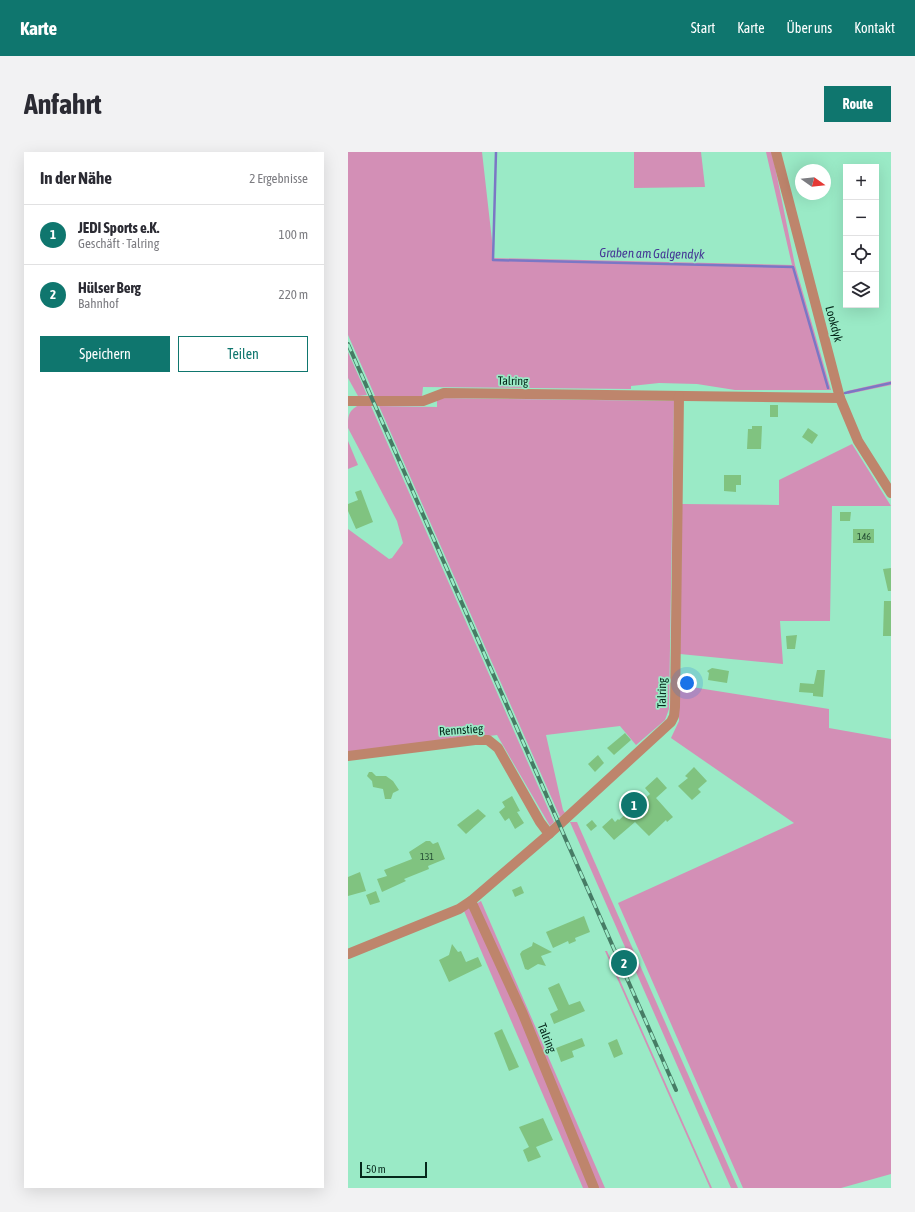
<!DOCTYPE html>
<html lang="de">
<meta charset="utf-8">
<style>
body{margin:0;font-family:"Asap Condensed",sans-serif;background:#f2f2f3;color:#2b2b33}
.controls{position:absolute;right:12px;top:12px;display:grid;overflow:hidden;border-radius:0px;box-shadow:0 4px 16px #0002}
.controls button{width:36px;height:36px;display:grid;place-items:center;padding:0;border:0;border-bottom:1px solid #e1e1e2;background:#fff;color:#2b2b33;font:20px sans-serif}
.compass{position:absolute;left:447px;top:12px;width:36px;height:36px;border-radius:50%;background:#fff;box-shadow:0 4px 16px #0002;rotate:105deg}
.scale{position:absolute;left:12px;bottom:10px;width:67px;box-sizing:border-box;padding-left:4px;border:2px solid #05281b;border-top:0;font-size:11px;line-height:14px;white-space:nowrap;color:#05281b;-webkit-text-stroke:3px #9aeac6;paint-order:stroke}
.you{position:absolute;left:339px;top:531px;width:14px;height:14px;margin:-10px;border:3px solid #fff;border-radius:50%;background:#1a73e8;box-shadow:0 0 0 6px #1a73e833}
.badge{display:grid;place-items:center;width:26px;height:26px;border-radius:50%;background:#0f766e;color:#fff;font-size:13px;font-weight:700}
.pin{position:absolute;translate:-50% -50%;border:2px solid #fff;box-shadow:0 1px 4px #0006}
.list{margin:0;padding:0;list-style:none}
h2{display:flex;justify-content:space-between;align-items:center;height:52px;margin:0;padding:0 16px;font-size:17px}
h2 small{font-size:13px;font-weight:400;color:#7c7c81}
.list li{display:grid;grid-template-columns:26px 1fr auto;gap:12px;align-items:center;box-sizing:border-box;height:60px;padding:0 16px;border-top:1px solid #e1e1e2}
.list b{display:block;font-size:15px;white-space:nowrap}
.list p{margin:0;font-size:13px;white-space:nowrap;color:#7c7c81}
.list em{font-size:13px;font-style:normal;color:#7c7c81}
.actions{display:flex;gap:8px;padding:12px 16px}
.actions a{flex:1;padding:9px 0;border:1px solid #0f766e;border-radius:0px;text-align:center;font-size:14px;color:#0f766e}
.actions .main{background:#0f766e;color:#fff}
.icon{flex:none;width:22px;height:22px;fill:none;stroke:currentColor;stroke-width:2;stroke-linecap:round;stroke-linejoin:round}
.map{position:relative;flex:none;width:543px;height:1036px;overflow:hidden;border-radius:0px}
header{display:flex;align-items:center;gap:24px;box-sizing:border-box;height:56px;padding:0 20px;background:#0f766e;color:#fff}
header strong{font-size:19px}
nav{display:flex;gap:22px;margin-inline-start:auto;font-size:14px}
.intro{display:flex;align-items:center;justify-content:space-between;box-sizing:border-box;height:96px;padding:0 24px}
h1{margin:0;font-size:28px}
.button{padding:10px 18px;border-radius:0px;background:#0f766e;color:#fff;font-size:14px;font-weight:700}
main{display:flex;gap:24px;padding:0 24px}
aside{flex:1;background:#fff;border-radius:0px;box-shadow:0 4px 16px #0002}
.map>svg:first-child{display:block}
.green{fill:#d38fb6}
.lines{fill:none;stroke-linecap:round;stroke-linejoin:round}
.stream{stroke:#7b77c5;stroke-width:2.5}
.building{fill:#80c380}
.minor{stroke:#be856c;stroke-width:10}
.rail-casing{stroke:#467c65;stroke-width:4}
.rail{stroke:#9aeac6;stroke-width:2.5;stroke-dasharray:8;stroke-linecap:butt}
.labels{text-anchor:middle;stroke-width:3.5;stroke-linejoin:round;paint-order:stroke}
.number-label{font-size:10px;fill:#244f34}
.street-label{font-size:12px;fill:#05281b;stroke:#9aeac6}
.water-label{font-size:13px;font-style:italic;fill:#453895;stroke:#9aeac6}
</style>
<header>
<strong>Karte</strong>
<nav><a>Start</a><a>Karte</a><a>Über uns</a><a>Kontakt</a></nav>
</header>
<div class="intro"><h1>Anfahrt</h1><a class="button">Route</a></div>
<main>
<aside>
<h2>In der Nähe<small>2 Ergebnisse</small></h2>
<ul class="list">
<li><span class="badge">1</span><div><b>JEDI Sports e.K.</b><p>Geschäft · Talring</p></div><em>100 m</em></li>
<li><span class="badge">2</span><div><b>Hülser Berg</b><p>Bahnhof</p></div><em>220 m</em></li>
</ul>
<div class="actions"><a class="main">Speichern</a><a>Teilen</a></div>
</aside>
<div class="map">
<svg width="543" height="1036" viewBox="0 0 543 1036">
<rect width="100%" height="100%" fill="#9aeac6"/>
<g class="green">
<polygon points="0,0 134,0 146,106 444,113 418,0 424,0 447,113 483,238 387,238 349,232 311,231 283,234 283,237 75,235 74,245 27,244 0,183"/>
<polygon points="286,0 353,0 357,35 286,36"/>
<polygon points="0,200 19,243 10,244 0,226"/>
<polygon points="543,229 543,233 500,242 499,239"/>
<polygon points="89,246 326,249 321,557 317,568 288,593 272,574 198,583 215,658 217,661 212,665 31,254 89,255"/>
<path d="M11,253L23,254L206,670L202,674L149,583L0,601V377L41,407L44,406L55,391L49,369L0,276C0,264 0,259 11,253Z"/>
<polygon points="0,289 10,313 0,317"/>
<polygon points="504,292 543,354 484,354 482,469 432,469 435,512 332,502 334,352 431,353 431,328"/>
<polygon points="331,533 481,557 481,576 543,587 543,1022 493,1036 395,1036 270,751 446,671 323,586 331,569"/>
<polygon points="222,670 229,670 390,1036 383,1036"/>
<polygon points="133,749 257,1036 235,1036 116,759"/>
<polygon points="257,799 259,799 364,1036 362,1036"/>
</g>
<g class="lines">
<g class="stream">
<polyline points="148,0 145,108 445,115 480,236"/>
<polyline points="497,241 543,231"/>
</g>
</g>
<g class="building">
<rect x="422" y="253" width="8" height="12"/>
<polygon points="404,274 414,274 413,297 399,297 400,277 404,277"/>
<polygon points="460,276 470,283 464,292 454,285"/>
<polygon points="376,323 393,323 393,333 388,333 388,340 376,339"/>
<polygon points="13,338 25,370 8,377 0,359 0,352 10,348 7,340"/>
<polygon points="492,360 503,360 502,369 492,369"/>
<rect x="505" y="377" width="21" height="14"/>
<polygon points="543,416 543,439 540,439 535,417"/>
<polygon points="536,449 543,449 543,484 535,484"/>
<polygon points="449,483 447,497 439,497 438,484"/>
<polygon points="364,516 381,519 379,531 360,528 361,521 359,519"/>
<polygon points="469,518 477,518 475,545 465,544 465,541 451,540 452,531 466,532"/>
<polygon points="277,581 283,588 266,603 259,596"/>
<polygon points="250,603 256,611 247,620 240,612"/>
<polygon points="346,615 359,629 350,637 353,640 344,648 330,634 340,626 337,624"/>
<polygon points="21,620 24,620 28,624 38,624 45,629 51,638 45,641 43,647 37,647 35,637 25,635 24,629 19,624"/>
<polygon points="309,625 319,636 308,646 325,665 319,670 318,668 301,684 287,670 266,688 254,675 264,666 267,670 270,667 271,668 281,659 271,649 280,651 287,645 292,651 302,642 297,636"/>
<polygon points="164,644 172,659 169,660 176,671 167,677 161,666 157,669 151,660 157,655 154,650"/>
<polygon points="130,657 138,664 118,682 109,673"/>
<polygon points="244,668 249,674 243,679 238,673"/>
<polygon points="78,689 82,689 85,692 90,690 97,707 80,714 81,717 56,727 58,729 34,740 29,727 39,724 36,718 64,707 61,700"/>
<polygon points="12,720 18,739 0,744 0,725"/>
<polygon points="173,734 176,741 167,745 164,738"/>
<polygon points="28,739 32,750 22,753 18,743"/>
<polygon points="236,764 242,780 227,786 228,789 221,792 220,789 205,796 198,780"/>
<polygon points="185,790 204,800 193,804 198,814 190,812 180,818 177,817 172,802 174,799 184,794"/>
<polygon points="104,792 110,800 113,799 118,810 130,805 134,814 101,830 91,808 101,803"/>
<polygon points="211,831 221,853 232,849 237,859 206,872 202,862 210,858 200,836"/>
<polygon points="154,877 171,915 161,919 146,881"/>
<polygon points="234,886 237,894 224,899 226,905 213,910 208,896"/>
<polygon points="269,887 275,902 266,906 260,891"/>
<polygon points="195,966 205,988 188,995 193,1005 180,1010 175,998 181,995 171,975"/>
</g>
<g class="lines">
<g class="minor">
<polyline points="428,0 492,246 510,289 543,341"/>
<polyline points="0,249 75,249 96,241 492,246"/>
<polyline points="0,604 127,588 140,588 150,596 192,670 201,682"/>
<polyline points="123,749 174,860 246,1036"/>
<polyline points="0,802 111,757 123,749 201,682 323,570 326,564 327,555 331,244"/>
</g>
<g class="rail-casing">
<polyline id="rail" points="0,192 328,938"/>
</g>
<use href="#rail" class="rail"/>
</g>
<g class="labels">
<g class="number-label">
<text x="516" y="388">146</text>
<text x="79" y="708">131</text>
</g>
<g class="street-label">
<text transform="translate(486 172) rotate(75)" y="4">Lookdyk</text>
<text transform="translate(165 229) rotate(1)" y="4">Talring</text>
<text transform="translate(314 541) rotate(-89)" y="4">Talring</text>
<text transform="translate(113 578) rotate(-4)" y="4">Rennstieg</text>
<text transform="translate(199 886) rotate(68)" y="4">Talring</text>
</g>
<g class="water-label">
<text transform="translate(304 101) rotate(1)" y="5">Graben am Galgendyk</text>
</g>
</g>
</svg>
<div class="controls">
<button>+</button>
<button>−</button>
<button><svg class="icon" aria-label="locate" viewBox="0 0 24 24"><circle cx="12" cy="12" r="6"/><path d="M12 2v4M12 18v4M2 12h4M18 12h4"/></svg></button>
<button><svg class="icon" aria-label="layers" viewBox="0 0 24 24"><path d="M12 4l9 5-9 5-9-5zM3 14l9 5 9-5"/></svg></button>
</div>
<svg class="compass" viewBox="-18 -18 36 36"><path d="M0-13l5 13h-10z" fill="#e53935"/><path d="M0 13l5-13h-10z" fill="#7c7c81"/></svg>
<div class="scale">50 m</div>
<div class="you"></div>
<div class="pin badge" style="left:286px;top:653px">1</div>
<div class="pin badge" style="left:276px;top:811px">2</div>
</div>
</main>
